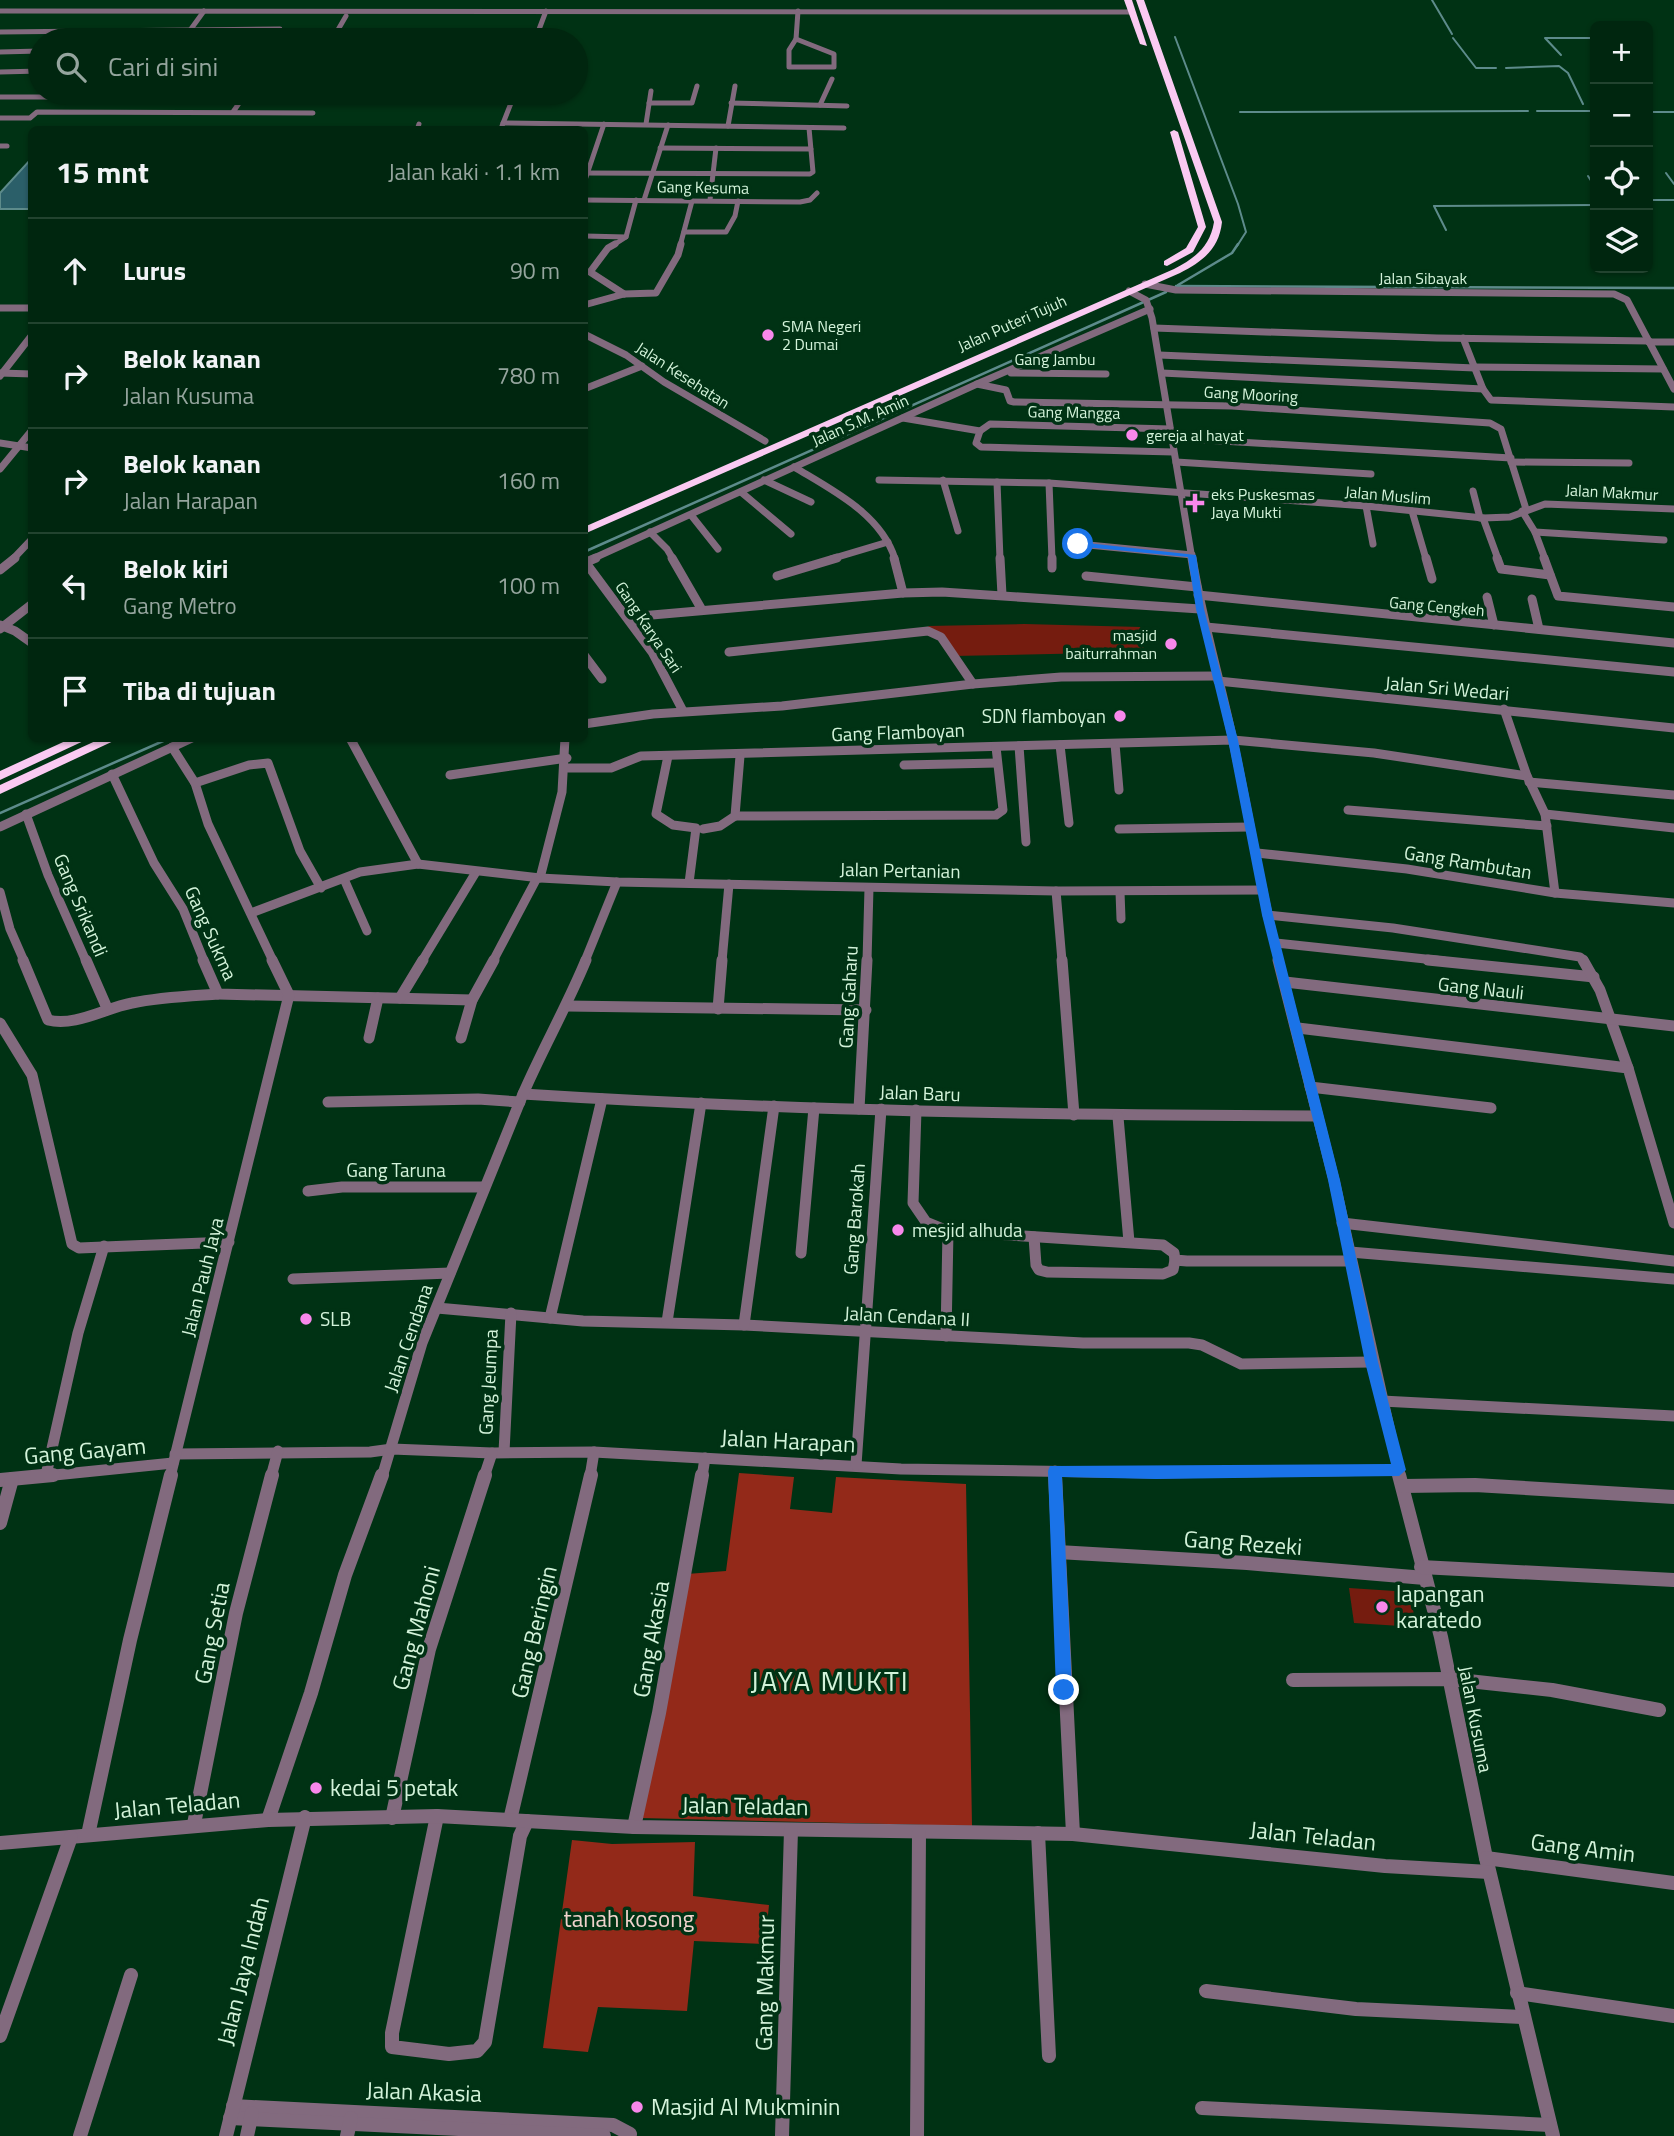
<!DOCTYPE html>
<html lang="id">
<meta charset="utf-8">
<style>
body{margin:0;font-family:"Titillium Web",sans-serif;background:#0a2e18;color:#f1f3f6}
.controls{position:absolute;right:21px;top:21px;display:grid;overflow:hidden;border-radius:10px;box-shadow:0 2px 5px #0004}
.controls button{width:63px;height:63px;display:grid;place-items:center;padding:0;border:0;border-bottom:2px solid #22432f;background:#00260f;color:#f1f3f6;font:35px sans-serif}
.stop{position:absolute;width:21px;height:21px;margin:-16px;border:5px solid #1a73e8;border-radius:50%;background:#fff}
.stop.end{background:#1a73e8;border-color:#fff;box-shadow:0 2px 7px #0008}
.list{margin:0;padding:0;list-style:none}
h2{display:flex;justify-content:space-between;align-items:center;height:91px;margin:0;padding:0 28px;font-size:30px}
h2 small{font-size:23px;font-weight:400;color:#95a59e}
.list li{display:grid;grid-template-columns:46px 1fr auto;gap:21px;align-items:center;box-sizing:border-box;height:105px;padding:0 28px;border-top:2px solid #22432f}
.list b{display:block;font-size:26px;white-space:nowrap}
.list p{margin:0;font-size:23px;white-space:nowrap;color:#95a59e}
.list em{font-size:23px;font-style:normal;color:#95a59e}
.icon{flex:none;width:38px;height:38px;fill:none;stroke:currentColor;stroke-width:2;stroke-linecap:round;stroke-linejoin:round}
.map{position:relative;flex:none;width:1674px;height:2136px;overflow:hidden}
.search{position:absolute;background:#00260f;box-shadow:0 2px 5px #0004;left:28px;top:28px;width:560px;height:77px;display:flex;align-items:center;gap:18px;box-sizing:border-box;padding:0 24px;border-radius:38px;color:#95a59e;font-size:26px}
.panel{position:absolute;background:#00260f;box-shadow:0 2px 5px #0004;left:28px;top:126px;width:560px;height:616px;border-radius:10px}
.map>svg:first-child{display:block}
.green{fill:#751c0f}
.forest{fill:#932919}
.water{fill:#2b5f69;stroke:#5d8b8b;stroke-width:2}
.lines{fill:none;stroke-linecap:round;stroke-linejoin:round}
.stream-far1{stroke:#5d8b8b;stroke-width:2}
.stream{stroke:#5d8b8b;stroke-width:2.5}
.minor-far4{stroke:#826a7e;stroke-width:5}
.minor-far3{stroke:#826a7e;stroke-width:7}
.minor-far2{stroke:#826a7e;stroke-width:9}
.minor-far1{stroke:#826a7e;stroke-width:11}
.minor{stroke:#826a7e;stroke-width:14}
.highway{fill:#facaf2;fill-rule:evenodd}
.route{fill:#1a73e8}
.poi-dot{fill:#f888eb;stroke:#003214;stroke-width:2.5}
.labels{text-anchor:middle;stroke-width:7;stroke-linejoin:round;paint-order:stroke}
.far-street-label{font-size:16px;fill:#d3f3da;stroke:#003214}
.far-poi-label{font-size:16px;fill:#d3f3da;stroke:#003214;text-anchor:start}
.street-label{font-size:19px;fill:#d3f3da;stroke:#003214}
.poi-label{font-size:19px;fill:#d3f3da;stroke:#003214;text-anchor:start}
.near-street-label{font-size:23px;fill:#d3f3da;stroke:#003214}
.near-poi-label{font-size:23px;fill:#d3f3da;stroke:#003214;text-anchor:start}
.near-park-label{font-size:23px;fill:#f1d3cd;stroke:#003214}
.near-quarter-label{font-size:28px;letter-spacing:2px;fill:#d3f3da;stroke:#003214}
</style>
<div class="map">
<svg width="1674" height="2136" viewBox="0 0 1674 2136">
<rect width="100%" height="100%" fill="#003214"/>
<g class="green">
<polygon points="1024,624 1141,627 1138,632 1145,652 953,656 928,626"/>
<polygon points="1349,1588 1410,1592 1416,1627 1354,1623"/>
</g>
<g class="forest">
<polygon points="739,1473 794,1477 790,1509 832,1513 836,1477 966,1484 972,1826 640,1818 687,1574 726,1571"/>
<polygon points="572,1840 612,1844 695,1842 693,1896 769,1905 765,1944 694,1941 687,2011 598,2007 588,2052 543,2048"/>
</g>
<polygon class="water" points="31,159 31,209 0,209 0,193"/>
<g class="lines">
<g class="stream-far1">
<polyline points="1432,0 1452,34"/>
<polyline points="1175,37 1238,204 1246,232 1237,246"/>
<polyline points="1453,38 1476,68 1496,68"/>
<polyline points="1561,55 1545,38 1595,38"/>
<polyline points="1506,68 1559,66 1568,73 1583,104"/>
<polyline points="1537,111 1595,111"/>
<polyline points="1240,112 1528,111"/>
<polyline points="1648,112 1674,112"/>
<polyline points="1666,173 1674,184"/>
<polyline points="1588,176 1595,187"/>
<polyline points="1648,200 1674,200"/>
<polyline points="1446,230 1434,206 1595,205"/>
</g>
<g class="stream">
<polyline points="1178,285 1232,253 1238,244"/>
<polyline points="1176,286 1674,288"/>
<polyline points="584,552 1166,292"/>
<polyline points="0,813 170,738"/>
</g>
<g class="minor-far4">
<polyline points="0,11 1131,12"/>
<polyline points="0,32 280,29"/>
<polygon points="796,39 834,54 834,67 789,67 789,50"/>
<polyline points="796,39 798,11"/>
<polyline points="183,40 204,11"/>
<polyline points="332,40 346,16"/>
<polyline points="535,40 546,11"/>
<polyline points="0,52 40,51"/>
<polyline points="0,72 40,71"/>
<polyline points="0,97 94,97"/>
<polyline points="649,103 692,103 697,86"/>
<polyline points="731,103 847,106"/>
<polyline points="820,105 832,79"/>
<polyline points="233,112 246,93"/>
<polyline points="0,118 30,118 37,112 313,113"/>
<polyline points="503,123 844,128"/>
<polyline points="646,124 651,91"/>
<polyline points="502,126 515,93"/>
<polyline points="728,126 735,86"/>
<polyline points="417,130 419,124"/>
<polyline points="0,146 7,146"/>
<polyline points="660,148 811,149"/>
<polyline points="584,173 810,174 813,172 809,128"/>
<polyline points="584,183 604,124"/>
<polyline points="584,200 800,202 810,200 817,193"/>
<polyline points="644,200 668,125"/>
<polyline points="710,200 716,148"/>
<polyline points="684,232 726,232 735,216 738,201"/>
<polyline points="585,236 626,237"/>
<polyline points="612,246 626,237 636,200"/>
<polyline points="680,246 692,201"/>
</g>
<g class="minor-far3">
<polyline points="615,244 608,248 590,272 624,294"/>
<polyline points="1145,284 1176,290 1614,294 1627,300 1674,389"/>
<polyline points="1129,291 1146,300 1152,318 1192,559"/>
<polyline points="584,305 624,294 656,293 678,255 681,244"/>
<polyline points="0,308 32,308"/>
<polyline points="1154,328 1437,338 1649,341"/>
<polyline points="584,334 626,355 664,382 765,441"/>
<polyline points="1463,338 1483,389 1491,400 1674,407"/>
<polyline points="1649,342 1674,342"/>
<polyline points="1159,355 1475,368"/>
<polyline points="1474,367 1663,369"/>
<polyline points="0,373 32,374"/>
<polyline points="1011,373 1106,374"/>
<polyline points="1162,373 1483,389"/>
<polyline points="0,376 32,335"/>
<polyline points="977,384 1006,390 1010,401 1014,402 1232,406 1490,423 1501,429 1526,509"/>
<polyline points="584,389 642,366"/>
<polyline points="903,418 980,431 976,443 981,447 1173,452"/>
<polyline points="980,431 990,424 1170,429"/>
<polyline points="1171,438 1511,458"/>
<polyline points="0,443 32,448"/>
<polyline points="1176,462 1371,474"/>
<polyline points="1511,462 1629,463"/>
<path d="M794,467C832,490 881,514 895,559"/>
<polyline points="0,469 32,430"/>
<polyline points="764,480 811,502"/>
<polyline points="879,480 1049,483 1366,506 1483,518 1510,517 1545,504 1674,509"/>
<polyline points="943,480 958,531"/>
<polyline points="997,482 1000,559"/>
<polyline points="1049,483 1052,559"/>
<polyline points="1473,491 1480,518"/>
<polyline points="741,492 791,534"/>
<polyline points="1366,506 1373,544"/>
<polyline points="1412,511 1426,559"/>
<polyline points="1522,511 1535,532 1545,559"/>
<polyline points="691,515 718,549"/>
<polyline points="1483,518 1498,559"/>
<polyline points="650,532 667,549 673,559"/>
<polyline points="1535,532 1664,540"/>
<polyline points="1078,544 1192,555"/>
<polyline points="13,559 32,539"/>
<polyline points="592,559 977,384 1150,309"/>
<polyline points="831,559 888,542"/>
</g>
<g class="minor-far2">
<polyline points="672,558 702,610"/>
<polyline points="894,558 903,593"/>
<polyline points="1000,558 1002,595"/>
<polyline points="1052,558 1052,568"/>
<path d="M1192,558C1202,620 1220,679 1233,741C1249,814 1260,888 1279,961"/>
<polyline points="1426,558 1432,579"/>
<polyline points="1497,558 1501,569 1550,575"/>
<polyline points="1544,558 1558,596 1674,607"/>
<polyline points="584,563 596,558"/>
<polyline points="586,563 652,652 683,711"/>
<polyline points="0,570 15,558"/>
<polyline points="777,576 837,558"/>
<polyline points="1086,576 1197,587"/>
<polyline points="1198,595 1674,643"/>
<polyline points="1487,597 1494,625"/>
<polyline points="1532,599 1539,629"/>
<polyline points="629,617 903,593 942,592 1200,609"/>
<polyline points="0,625 15,631 32,643"/>
<polyline points="1206,627 1674,672"/>
<polyline points="0,629 32,604"/>
<polyline points="729,652 928,631 941,637 973,684"/>
<polyline points="584,655 602,679"/>
<polyline points="1218,681 1674,728"/>
<polyline points="1504,709 1527,776 1545,814 1555,893"/>
<polyline points="584,724 653,714 782,706 973,684 1061,677 1216,676"/>
<polyline points="350,738 418,864"/>
<polyline points="1115,744 1119,790"/>
<polyline points="1060,745 1069,823"/>
<polyline points="1019,746 1026,842"/>
<polyline points="172,747 195,783 208,824 273,961"/>
<polyline points="668,756 656,814 673,825 696,828 689,883"/>
<polyline points="904,765 997,763"/>
<polyline points="568,768 611,768 641,756 1233,740 1374,753 1527,776"/>
<polyline points="112,774 154,863 183,909 204,961"/>
<polyline points="450,775 567,758"/>
<polyline points="1529,782 1674,795"/>
<polyline points="195,783 249,765 268,763 300,851 321,888"/>
<polyline points="1348,810 1547,826"/>
<polyline points="26,814 48,875 86,961"/>
<polyline points="1545,814 1674,828"/>
<polyline points="735,816 996,815 1003,810 996,747"/>
<polyline points="0,827 192,738"/>
<polyline points="703,829 720,826 735,816 740,756"/>
<polyline points="1119,829 1250,827"/>
<polyline points="1257,853 1407,869 1555,893 1674,903"/>
<polyline points="540,878 562,792 565,738"/>
<polyline points="344,879 367,931"/>
<polyline points="1056,891 1062,961"/>
<polyline points="0,892 10,929 24,961"/>
<polyline points="1120,892 1121,919"/>
<polyline points="251,913 360,872 418,864 540,878 617,882 1056,891 1263,890"/>
<polyline points="1267,915 1393,928 1580,957 1584,961"/>
<polyline points="1276,943 1444,961"/>
<polyline points="422,961 476,872"/>
<polyline points="493,961 537,878"/>
<polyline points="585,961 617,882"/>
<polyline points="722,961 729,884"/>
<polyline points="867,961 869,888"/>
</g>
<g class="minor-far1">
<path d="M23,960L48,1020C75,1027 105,1008 132,1003C160,997 189,996 218,994"/>
<polyline points="86,960 107,1008"/>
<polyline points="203,960 218,994 472,1000"/>
<polyline points="1062,960 1074,1115"/>
<polyline points="1278,960 1334,1180 1400,1477"/>
<polyline points="1428,960 1594,977"/>
<polyline points="1583,960 1600,990 1628,1068"/>
<polyline points="1285,982 1674,1026"/>
<polyline points="400,998 423,960"/>
<polyline points="567,1006 866,1010"/>
<polyline points="718,1009 722,960"/>
<polyline points="0,1023 32,1075 72,1244 79,1248 229,1242"/>
<polyline points="1298,1028 1628,1068 1674,1223"/>
<polyline points="369,1038 378,998"/>
<polyline points="461,1038 472,1000 494,960"/>
<polyline points="1310,1087 1491,1108"/>
<path d="M523,1094C787,1111 1052,1115 1317,1116"/>
<polyline points="328,1102 478,1099 520,1102"/>
<polyline points="859,1109 867,960"/>
<polyline points="916,1110 913,1203 926,1222 948,1231 1163,1245 1174,1253 1175,1260 1187,1261 1351,1261"/>
<polyline points="1118,1117 1129,1242"/>
<polyline points="308,1191 342,1187 484,1187"/>
<polyline points="1342,1223 1674,1261"/>
<polyline points="1034,1237 1036,1265 1039,1270 1047,1272 1163,1274 1173,1270 1175,1260"/>
<polyline points="1350,1252 1674,1279"/>
<polyline points="801,1253 814,1108"/>
<polyline points="293,1279 450,1273"/>
<polyline points="437,1308 583,1321 744,1325 1083,1343 1189,1343 1202,1345 1241,1364 1371,1362"/>
<polyline points="550,1318 602,1099"/>
<polyline points="667,1322 701,1103"/>
<polyline points="744,1325 774,1106"/>
<polyline points="946,1336 948,1231"/>
<polyline points="1382,1401 1674,1416"/>
<polyline points="504,1452 511,1313"/>
<polyline points="175,1454 370,1452 392,1449 492,1453 594,1452 901,1469 1155,1473 1399,1470"/>
<polyline points="856,1465 881,1109"/>
<polyline points="1055,1471 1055,1477"/>
<polyline points="46,1475 78,1333 104,1246"/>
<polyline points="35,1477 173,1463"/>
<polyline points="170,1477 289,995 272,960"/>
<polyline points="271,1477 278,1451"/>
<path d="M382,1477L422,1343L523,1094C543,1048 567,1006 586,960"/>
<polyline points="484,1477 492,1453"/>
<polyline points="590,1477 594,1452"/>
<polyline points="702,1477 705,1458"/>
</g>
<g class="minor">
<polyline points="1055,1475 1073,1834"/>
<polyline points="1399,1475 1441,1637 1486,1858 1553,2136"/>
<polyline points="0,1480 53,1475"/>
<polyline points="1403,1486 1475,1485 1674,1497"/>
<polyline points="0,1523 12,1479"/>
<polyline points="1058,1552 1247,1563 1425,1578"/>
<polyline points="1421,1567 1674,1580"/>
<polyline points="1293,1680 1450,1679 1552,1690 1659,1710"/>
<polyline points="437,1816 392,2033 392,2047 449,2054 477,2051 485,2042 520,1836 527,1821"/>
<polyline points="392,1818 429,1649 485,1475"/>
<polyline points="268,1820 311,1693 345,1575 382,1475"/>
<polyline points="510,1820 591,1475"/>
<polyline points="194,1824 236,1613 272,1475"/>
<polyline points="634,1827 659,1713 702,1475"/>
<polyline points="1038,1833 1049,2056"/>
<polyline points="88,1835 130,1640 171,1475"/>
<polyline points="0,1843 268,1820 437,1816 634,1827 1073,1834 1385,1866 1489,1872"/>
<polyline points="1486,1858 1674,1883"/>
<polyline points="1206,1991 1356,2009 1522,2017"/>
<polyline points="1517,1993 1674,2016"/>
<polyline points="0,2036 71,1837"/>
<polyline points="233,2106 613,2125 630,2134"/>
<polyline points="1202,2108 1550,2125"/>
<polyline points="230,2118 604,2136"/>
<polyline points="80,2136 131,1975"/>
<polyline points="226,2136 305,1817"/>
<polyline points="247,2136 252,2113"/>
<polyline points="347,2136 351,2118"/>
<polyline points="782,2136 791,1830"/>
<polyline points="917,2136 919,1833"/>
</g>
<g class="highway">
<polygon points="1124,0 1132,0 1147,46 1140,44"/>
<path d="M1136,0H1144L1222,222C1219,249 1203,261 1180,273L584,534V527L1174,269C1195,258 1210,247 1214,222Z"/>
<polygon points="1174,130 1178,132 1206,227 1193,252 1167,266 1164,265 1164,261 1186,248 1198,227 1170,132"/>
<polygon points="72,738 90,738 0,780 0,771"/>
<polygon points="102,738 120,738 0,794 0,785"/>
</g>
</g>
<polygon class="route" points="1078,542 1196,555 1204,609 1238,740 1273,915 1340,1180 1378,1362 1406,1470 1399,1476 1156,1479 1062,1477 1072,1690 1069,1695 1064,1697 1059,1695 1056,1690 1048,1471 1050,1466 1391,1464 1365,1362 1328,1180 1262,915 1228,740 1196,609 1188,557 1075,546"/>
<g class="poi-dot">
<circle cx="768" cy="335" r="7"/>
<circle cx="1132" cy="435" r="7"/>
<path d="M1191.5 492.5h7v7h7v7h-7v7h-7v-7h-7v-7h7z"/>
<circle cx="1171" cy="644" r="7"/>
<circle cx="1120" cy="716" r="7"/>
<circle cx="898" cy="1230" r="7"/>
<circle cx="306" cy="1319" r="7"/>
<circle cx="1382" cy="1607" r="7"/>
<circle cx="316" cy="1788" r="7"/>
<circle cx="637" cy="2107" r="7"/>
</g>
<g class="labels">
<g class="far-street-label">
<text transform="translate(703 187) rotate(1)" y="6">Gang Kesuma</text>
<text x="1423" y="284">Jalan Sibayak</text>
<text transform="translate(1012 323) rotate(-24)" y="6">Jalan Puteri Tujuh</text>
<text x="1055" y="365">Gang Jambu</text>
<text transform="translate(683 375) rotate(33)" y="6">Jalan Kesehatan</text>
<text transform="translate(1251 394) rotate(3)" y="6">Gang Mooring</text>
<text transform="translate(1074 412) rotate(1)" y="6">Gang Mangga</text>
<text transform="translate(860 420) rotate(-24)" y="6">Jalan S.M. Amin</text>
<text transform="translate(1612 492) rotate(3)" y="6">Jalan Makmur</text>
<text transform="translate(1388 495) rotate(5)" y="6">Jalan Muslim</text>
<text transform="translate(1437 606) rotate(5)" y="6">Gang Cengkeh</text>
<text transform="translate(649 627) rotate(56)" y="6">Gang Karya Sari</text>
</g>
<g class="far-poi-label">
<text x="782" y="332">SMA Negeri<tspan x="782" dy="18">2 Dumai</tspan></text>
<text x="1146" y="441">gereja al hayat</text>
<text x="1211" y="500">eks Puskesmas<tspan x="1211" dy="18">Jaya Mukti</tspan></text>
<text x="1157" y="641" text-anchor="end">masjid<tspan x="1157" dy="18">baiturrahman</tspan></text>
</g>
<g class="street-label">
<text transform="translate(1447 688) rotate(5)" y="7">Jalan Sri Wedari</text>
<text transform="translate(898 732) rotate(-2)" y="7">Gang Flamboyan</text>
<text transform="translate(1468 862) rotate(9)" y="7">Gang Rambutan</text>
<text transform="translate(900 870) rotate(1)" y="7">Jalan Pertanian</text>
<text transform="translate(81 905) rotate(67)" y="7">Gang Srikandi</text>
<text transform="translate(211 933) rotate(66)" y="7">Gang Sukma</text>
<text transform="translate(1481 988) rotate(6)" y="7">Gang Nauli</text>
<text transform="translate(848 997) rotate(-87)" y="7">Gang Gaharu</text>
<text transform="translate(920 1093) rotate(2)" y="7">Jalan Baru</text>
<text x="396" y="1177">Gang Taruna</text>
<text transform="translate(854 1219) rotate(-86)" y="7">Gang Barokah</text>
<text transform="translate(202 1277) rotate(-76)" y="7">Jalan Pauh Jaya</text>
<text transform="translate(907 1316) rotate(3)" y="7">Jalan Cendana II</text>
<text transform="translate(408 1338) rotate(-71)" y="7">Jalan Cendana</text>
<text transform="translate(488 1382) rotate(-87)" y="7">Gang Jeumpa</text>
<text transform="translate(1476 1719) rotate(79)" y="7">Jalan Kusuma</text>
</g>
<g class="poi-label">
<text x="1106" y="723" text-anchor="end">SDN flamboyan</text>
<text x="912" y="1237">mesjid alhuda</text>
<text x="320" y="1326">SLB</text>
</g>
<g class="near-street-label">
<text transform="translate(788 1441) rotate(3)" y="8">Jalan Harapan</text>
<text transform="translate(85 1451) rotate(-5)" y="8">Gang Gayam</text>
<text transform="translate(1243 1543) rotate(4)" y="8">Gang Rezeki</text>
<text transform="translate(416 1628) rotate(-75)" y="8">Gang Mahoni</text>
<text transform="translate(534 1632) rotate(-77)" y="8">Gang Beringin</text>
<text transform="translate(212 1633) rotate(-79)" y="8">Gang Setia</text>
<text transform="translate(651 1639) rotate(-80)" y="8">Gang Akasia</text>
<text transform="translate(177 1805) rotate(-5)" y="8">Jalan Teladan</text>
<text transform="translate(745 1806) rotate(1)" y="8">Jalan Teladan</text>
<text transform="translate(1313 1836) rotate(6)" y="8">Jalan Teladan</text>
<text transform="translate(1583 1848) rotate(7)" y="8">Gang Amin</text>
<text transform="translate(243 1971) rotate(-76)" y="8">Jalan Jaya Indah</text>
<text transform="translate(765 1983) rotate(-89)" y="8">Gang Makmur</text>
<text transform="translate(424 2092) rotate(2)" y="8">Jalan Akasia</text>
</g>
<g class="near-poi-label">
<text x="1396" y="1602">lapangan<tspan x="1396" dy="26">karatedo</tspan></text>
<text x="330" y="1796">kedai 5 petak</text>
<text x="651" y="2115">Masjid Al Mukminin</text>
</g>
<g class="near-park-label">
<text x="629" y="1927">tanah kosong</text>
</g>
<g class="near-quarter-label">
<text x="830" y="1691">JAYA MUKTI</text>
</g>
</g>
</svg>
<div class="controls">
<button>+</button>
<button>−</button>
<button><svg class="icon" aria-label="locate" viewBox="0 0 24 24"><circle cx="12" cy="12" r="6"/><path d="M12 2v4M12 18v4M2 12h4M18 12h4"/></svg></button>
<button><svg class="icon" aria-label="layers" viewBox="0 0 24 24"><path d="M12 4l9 5-9 5-9-5zM3 14l9 5 9-5"/></svg></button>
</div>
<div class="stop" style="left:1078px;top:544px"></div>
<div class="stop end" style="left:1064px;top:1690px"></div>
<div class="search"><svg class="icon" aria-label="search" viewBox="0 0 24 24"><circle cx="10" cy="10" r="6"/><path d="M15 15l6 6"/></svg>Cari di sini</div>
<section class="panel">
<h2>15 mnt<small>Jalan kaki · 1.1 km</small></h2>
<ul class="list">
<li><svg class="icon" aria-label="ahead" viewBox="0 0 24 24"><path d="M12 20V5M6 11l6-6 6 6"/></svg><div><b>Lurus</b></div><em>90 m</em></li>
<li><svg class="icon" aria-label="right" viewBox="0 0 24 24"><path d="M7 20v-9h11M14 6l5 5-5 5"/></svg><div><b>Belok kanan</b><p>Jalan Kusuma</p></div><em>780 m</em></li>
<li><svg class="icon" aria-label="right" viewBox="0 0 24 24"><path d="M7 20v-9h11M14 6l5 5-5 5"/></svg><div><b>Belok kanan</b><p>Jalan Harapan</p></div><em>160 m</em></li>
<li><svg class="icon" aria-label="left" viewBox="0 0 24 24"><path d="M17 20v-9H6M10 6l-5 5 5 5"/></svg><div><b>Belok kiri</b><p>Gang Metro</p></div><em>100 m</em></li>
<li><svg class="icon" aria-label="arrive" viewBox="0 0 24 24"><path d="M6 21V4h12l-3 4 3 4H6"/></svg><div><b>Tiba di tujuan</b></div></li>
</ul>
</section>
</div>
